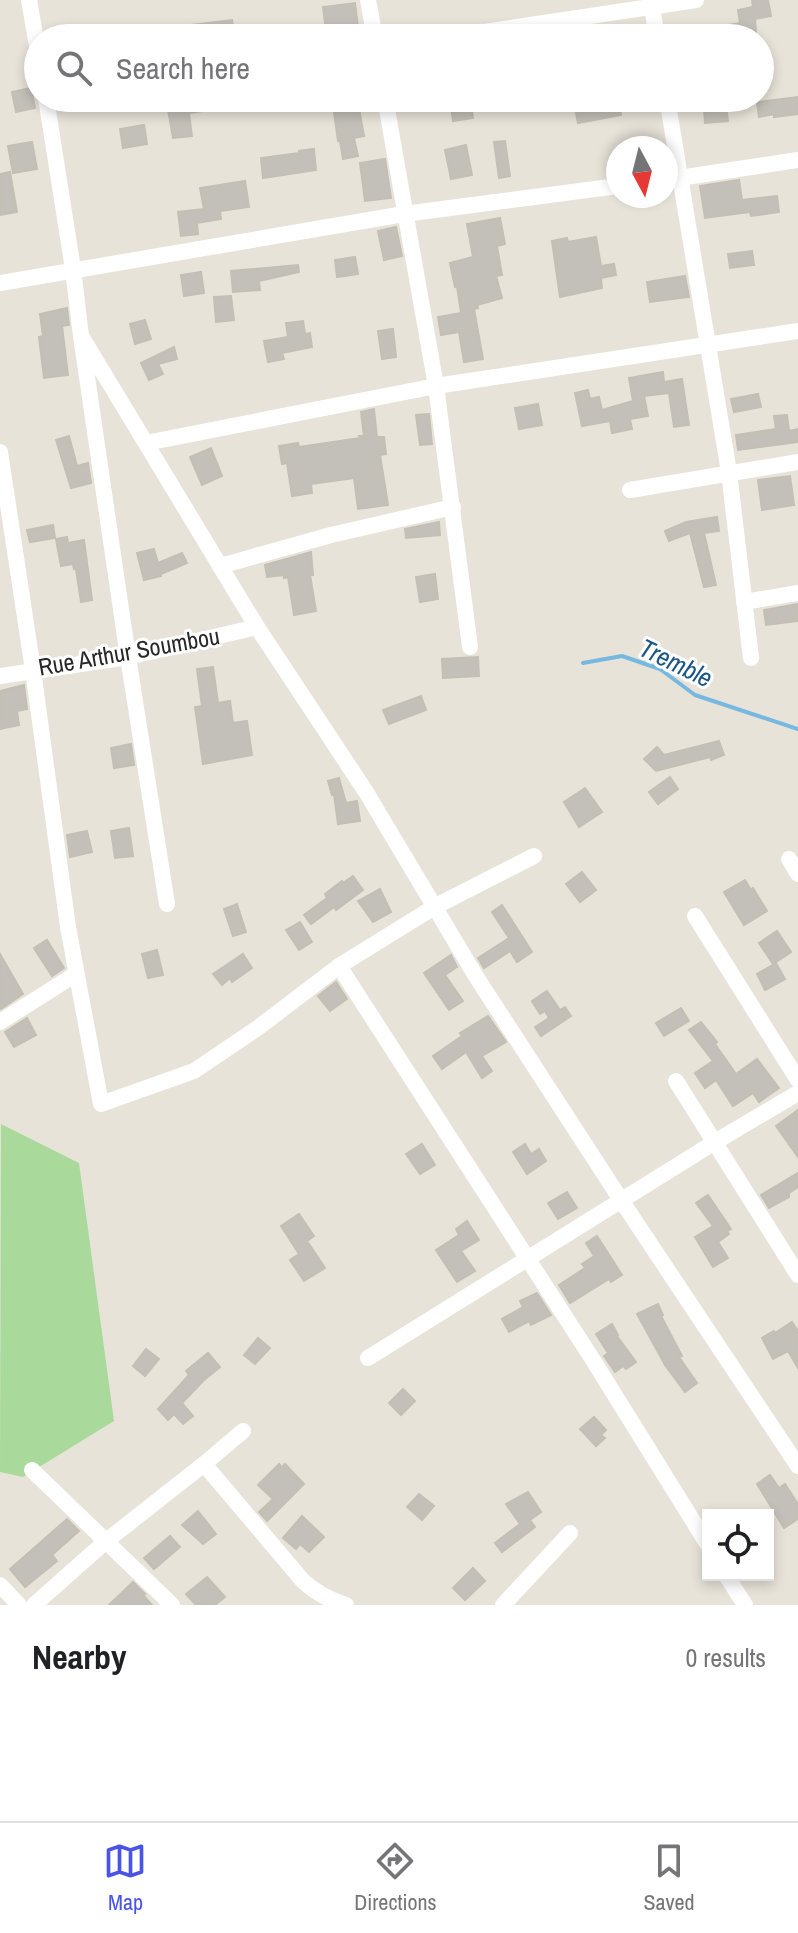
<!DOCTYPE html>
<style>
body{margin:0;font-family:"Archivo Narrow",sans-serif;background:#f6f6f6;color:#202124}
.controls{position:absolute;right:24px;bottom:24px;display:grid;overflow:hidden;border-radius:0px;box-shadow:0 4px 12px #0003}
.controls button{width:72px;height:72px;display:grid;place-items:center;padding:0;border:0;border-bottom:2px solid #e0e0e0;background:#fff;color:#202124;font:40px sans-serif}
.compass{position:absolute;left:606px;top:136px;width:72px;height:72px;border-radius:50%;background:#fff;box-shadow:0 4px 12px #0003;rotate:173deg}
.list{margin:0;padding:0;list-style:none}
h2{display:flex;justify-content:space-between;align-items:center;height:104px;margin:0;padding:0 32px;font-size:34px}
h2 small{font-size:26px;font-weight:400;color:#757577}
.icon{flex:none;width:44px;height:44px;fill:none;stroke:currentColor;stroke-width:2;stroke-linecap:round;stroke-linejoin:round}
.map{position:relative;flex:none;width:798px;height:1605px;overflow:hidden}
.search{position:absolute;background:#fff;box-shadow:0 4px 12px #0003;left:24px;right:24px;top:24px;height:88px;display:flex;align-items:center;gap:20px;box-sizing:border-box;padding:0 28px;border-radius:44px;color:#757577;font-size:30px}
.sheet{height:216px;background:#fff}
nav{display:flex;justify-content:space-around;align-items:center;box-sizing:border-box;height:112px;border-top:2px solid #e0e0e0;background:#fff;font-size:22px;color:#757577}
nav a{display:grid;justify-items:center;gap:4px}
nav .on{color:#4954e6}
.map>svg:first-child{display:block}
.green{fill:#a9da9b}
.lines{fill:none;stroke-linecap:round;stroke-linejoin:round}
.stream{stroke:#76b8e0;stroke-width:4}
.building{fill:#c3c0b9;stroke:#c3bfb4;stroke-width:2}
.minor{stroke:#fff;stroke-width:16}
.labels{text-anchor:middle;stroke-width:6;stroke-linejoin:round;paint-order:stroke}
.street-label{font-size:24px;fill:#272727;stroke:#fff}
.water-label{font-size:26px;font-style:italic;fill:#1a5587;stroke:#fff}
</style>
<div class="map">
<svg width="798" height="1605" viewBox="0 0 798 1605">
<rect width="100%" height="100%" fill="#e8e3d9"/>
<polygon class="green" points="1,1124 79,1163 114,1421 23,1477 0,1472"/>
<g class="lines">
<polyline class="stream" points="583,663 622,656 660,669 695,695 798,729"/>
</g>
<g class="building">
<polygon points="752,0 768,0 771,16 755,19 756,32 734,35 734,38 710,37 709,28 740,23 738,10 753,7"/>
<polygon points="355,3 359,35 327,38 323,7"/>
<polygon points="232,20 235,38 220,38 220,35 192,38 190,25"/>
<polygon points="31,88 35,108 16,112 12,92"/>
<polygon points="798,97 798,114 774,117 774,114 759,117 757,102"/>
<polygon points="166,98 201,98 203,111 189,113 192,136 173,138"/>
<polygon points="332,98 357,98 364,136 354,138 358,156 343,159 340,141 338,141"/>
<polygon points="450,98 470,98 473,118 453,121"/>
<polygon points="573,98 590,98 592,109 620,107 621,115 578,123"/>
<polygon points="726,106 728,121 705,123 704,108"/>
<polygon points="144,125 147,144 123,148 120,129"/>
<polygon points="505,141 510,176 499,178 494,142"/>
<polygon points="32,142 37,169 13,173 8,146"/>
<polygon points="466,145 472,175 451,179 445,150"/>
<polygon points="314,149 316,170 263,178 261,158 299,153 299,151"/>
<polygon points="385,159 391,198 365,201 360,163"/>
<polygon points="10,172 17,212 0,215 0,174"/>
<polygon points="739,180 742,200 777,196 779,212 751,216 750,212 705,218 700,186"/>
<polygon points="245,181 249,207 220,211 221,219 197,223 198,234 181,236 178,212 204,209 200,188"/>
<polygon points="500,218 505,244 497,246 502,275 496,276 502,298 477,305 478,308 474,309 483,359 464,362 459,332 441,335 438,317 461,313 457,286 455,287 450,263 473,257 467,224"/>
<polygon points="396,227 402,256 384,260 378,231"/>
<polygon points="596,237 601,266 614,264 616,275 601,278 602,288 560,297 552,241 567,238 568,242"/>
<polygon points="752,251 754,265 730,268 728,254"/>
<polygon points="355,257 358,274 337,277 335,260"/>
<polygon points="298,265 299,272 259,281 260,290 233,292 231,271"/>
<polygon points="201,272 204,293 184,296 181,275"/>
<polygon points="685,276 689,297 650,302 647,282"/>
<polygon points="231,296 234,320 216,322 214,297"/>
<polygon points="67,308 69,325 62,326 68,375 44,378 39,337 43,336 40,314"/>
<polygon points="145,320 151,339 135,344 130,324"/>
<polygon points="303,321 305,334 310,333 312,347 282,353 284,359 268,362 264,341 288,337 286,323"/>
<polygon points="393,329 396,357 382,359 378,331"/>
<polygon points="174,347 177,359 158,364 163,374 149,380 141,363"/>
<polygon points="663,372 664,382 682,379 689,425 674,427 669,393 644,396 648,416 630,419 632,429 612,433 610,421 582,426 575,393 588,390 590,399 599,397 602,410 633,401 629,378"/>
<polygon points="758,394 761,407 734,412 731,399"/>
<polygon points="538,404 542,425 519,429 515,408"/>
<polygon points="374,409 377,437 384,437 386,454 380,455 388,505 358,509 354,478 311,484 312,493 292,496 287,463 282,464 279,446 298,443 299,447 360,438 359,436 364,436 361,412"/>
<polygon points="429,414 432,444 420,445 416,415"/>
<polygon points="787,415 789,431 798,429 798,442 738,450 736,435 776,429 774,416"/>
<polygon points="69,436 77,466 88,463 91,483 71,488 56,440"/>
<polygon points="211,448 222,476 202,485 190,457"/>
<polygon points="790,476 794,505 762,510 758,480"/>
<polygon points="717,517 719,531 704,533 716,585 704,587 690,533 669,541 665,531 686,522"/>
<polygon points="439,522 440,535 406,538 405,529"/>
<polygon points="53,525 55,538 30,542 27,530"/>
<polygon points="67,537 68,543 84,540 92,600 81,602 76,569 74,569 73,564 61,566 56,539"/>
<polygon points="154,549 158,563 182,553 187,563 161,574 161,576 144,580 137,553"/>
<polygon points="311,552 313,575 310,575 316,611 294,615 288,577 284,578 284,575 267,577 265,565"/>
<polygon points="435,574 438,599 420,602 416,577"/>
<polygon points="798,604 798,621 766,625 764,610"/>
<polygon points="478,657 479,676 443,678 442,659"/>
<polygon points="213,667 218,703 230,701 233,723 247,721 252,755 203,764 195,707 202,706 197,669"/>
<polygon points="24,685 27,709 17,711 19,725 0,729 0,691"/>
<polygon points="421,696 426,710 389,724 383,710"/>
<polygon points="719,741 724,755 711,760 710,757 656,771 644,759 657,747 664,755"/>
<polygon points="131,744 134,765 114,768 111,748"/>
<polygon points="670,777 678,789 658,804 649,792"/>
<polygon points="339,778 346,803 357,801 360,821 338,824 334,794 332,795 328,781"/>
<polygon points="585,788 602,812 579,827 564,802"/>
<polygon points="129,828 133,856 115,858 111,831"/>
<polygon points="87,831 92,852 70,857 67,835"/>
<polygon points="582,872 596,890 580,902 566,884"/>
<polygon points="353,876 363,890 336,910 334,907 311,924 304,915 327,898 325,894 342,881 343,883"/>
<polygon points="745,880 751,890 753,888 767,911 744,925 724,892"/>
<polygon points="380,889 391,912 373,922 358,901"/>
<polygon points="237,904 246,932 233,936 224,909"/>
<polygon points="502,905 532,952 517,962 510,951 484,968 478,958 509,938 492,912"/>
<polygon points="300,922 312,942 299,950 286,930"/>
<polygon points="777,931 791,952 773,964 759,943"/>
<polygon points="47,940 64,968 52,976 34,948"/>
<polygon points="157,950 163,975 148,978 142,954"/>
<polygon points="0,954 23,994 1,1009 0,1008"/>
<polygon points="243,954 252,968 232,982 230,978 222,985 213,974"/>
<polygon points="451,955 457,967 445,975 463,1001 449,1010 424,973"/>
<polygon points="776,963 785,979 765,990 757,974"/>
<polygon points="336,982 347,999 330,1011 318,996"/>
<polygon points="547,991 560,1010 565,1007 571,1016 541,1036 535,1027 549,1018 545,1011 540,1014 532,1001"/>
<polygon points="681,1008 689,1021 664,1036 656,1023"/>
<polygon points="488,1016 506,1042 482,1056 492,1071 482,1078 466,1052 442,1069 433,1056 462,1036 460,1033"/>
<polygon points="27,1018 36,1035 14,1047 5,1032"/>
<polygon points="701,1022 717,1042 715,1044 736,1074 757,1059 779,1088 759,1102 753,1093 733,1106 716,1080 705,1088 695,1073 713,1061 689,1030"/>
<polygon points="798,1110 798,1157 776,1126"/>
<polygon points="422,1144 435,1165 420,1174 406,1154"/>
<polygon points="525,1144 531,1154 539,1149 546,1161 527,1174 513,1152"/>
<polygon points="798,1173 798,1187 789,1193 789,1197 769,1208 761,1195"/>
<polygon points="567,1192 577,1208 558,1219 548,1203"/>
<polygon points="708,1195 731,1229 727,1231 729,1234 718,1242 728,1258 713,1267 695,1237 713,1226 696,1203"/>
<polygon points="299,1214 314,1236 307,1241 325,1268 304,1281 290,1260 299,1254 281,1226"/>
<polygon points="467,1221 479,1240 461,1251 475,1271 457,1282 436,1250 459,1235 456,1229"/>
<polygon points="597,1236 622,1275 611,1282 609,1279 570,1303 559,1285 585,1268 582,1264 594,1256 586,1243"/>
<polygon points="537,1293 551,1315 531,1325 529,1321 509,1332 502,1319 523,1307 520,1301"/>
<polygon points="658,1304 663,1315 661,1316 682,1356 679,1357 697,1383 685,1392 665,1365 637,1314"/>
<polygon points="792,1322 798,1331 798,1368 788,1351 773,1359 762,1338 774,1331 775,1333"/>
<polygon points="612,1324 618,1335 617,1336 636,1362 626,1369 623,1366 615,1372 604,1356 608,1353 596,1334"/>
<polygon points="258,1338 270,1348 255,1364 244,1355"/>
<polygon points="146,1349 159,1359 145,1376 133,1366"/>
<polygon points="208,1353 220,1367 204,1380 182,1403 193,1416 183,1424 174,1414 168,1420 158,1409 189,1375 186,1371"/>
<polygon points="403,1389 415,1401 401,1415 389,1403"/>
<polygon points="594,1417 606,1430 601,1435 605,1438 596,1446 580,1429"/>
<polygon points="279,1464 282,1467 285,1464 304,1484 267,1521 259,1512 273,1499 258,1485"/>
<polygon points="770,1475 779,1488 785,1484 798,1504 798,1519 784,1528 757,1484"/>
<polygon points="528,1492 541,1512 530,1520 535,1527 502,1552 495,1543 520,1524 506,1504"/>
<polygon points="419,1494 434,1506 422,1520 407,1507"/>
<polygon points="198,1511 216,1534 203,1544 182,1525"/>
<polygon points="302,1516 324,1537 309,1552 300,1544 296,1549 283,1538"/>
<polygon points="67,1519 79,1531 52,1555 57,1561 25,1587 10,1569"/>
<polygon points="170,1536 180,1547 154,1569 144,1558"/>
<polygon points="473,1568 485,1581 465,1600 453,1588"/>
<polygon points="207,1577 225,1597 215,1605 196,1605 186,1594"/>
<polygon points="133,1582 145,1594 143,1595 152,1605 109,1605"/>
</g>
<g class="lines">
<g class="minor">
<polyline points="29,0 38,52"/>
<polyline points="368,0 375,38"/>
<polyline points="651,0 657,38"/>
<polyline points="445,38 696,0"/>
<polyline points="46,98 73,269 81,336 128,657 167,904"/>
<polyline points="385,98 436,386 470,647"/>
<polyline points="667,98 729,472 751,658"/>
<polyline points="666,180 798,160"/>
<polyline points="0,283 404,214 618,186"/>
<polyline points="81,336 257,627 366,792 477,978 621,1200 798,1466"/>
<polyline points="146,443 436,386 798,331"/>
<polyline points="0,452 33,670 68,927 101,1104 194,1071 259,1027 339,966 436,906 534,856"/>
<polyline points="630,490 798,462"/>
<polyline points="220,566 331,535 453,507"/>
<polyline points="744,602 798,593"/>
<polyline points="0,676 128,657 257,627"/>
<polyline points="789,859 798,874"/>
<polyline points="695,916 798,1080"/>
<polyline points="339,966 593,1360 708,1545"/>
<polyline points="0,1022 76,974"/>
<polyline points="676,1081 798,1275"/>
<polyline points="368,1358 715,1142 798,1093"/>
<path d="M204,1464L303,1581C316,1593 329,1600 346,1605"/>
<polyline points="32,1470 172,1605"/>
<polyline points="726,1575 745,1605"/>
<polyline points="0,1585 19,1605"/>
<polyline points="34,1605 105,1542 204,1464 243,1431"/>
<polyline points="503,1605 570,1533"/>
</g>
</g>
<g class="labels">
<g class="street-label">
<text transform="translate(129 652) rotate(-10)" y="8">Rue Arthur Soumbou</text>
</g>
<g class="water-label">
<text transform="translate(676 663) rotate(26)" y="9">Tremble</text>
</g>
</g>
</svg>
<div class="controls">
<button><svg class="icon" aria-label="locate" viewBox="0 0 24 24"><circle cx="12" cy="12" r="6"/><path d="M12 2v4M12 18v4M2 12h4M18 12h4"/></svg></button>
</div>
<svg class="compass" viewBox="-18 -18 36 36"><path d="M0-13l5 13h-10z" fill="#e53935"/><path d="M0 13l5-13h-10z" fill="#757577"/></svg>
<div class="search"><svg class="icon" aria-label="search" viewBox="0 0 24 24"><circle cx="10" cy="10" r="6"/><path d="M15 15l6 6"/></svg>Search here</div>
</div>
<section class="sheet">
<h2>Nearby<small>0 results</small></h2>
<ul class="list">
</ul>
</section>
<nav>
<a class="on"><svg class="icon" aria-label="map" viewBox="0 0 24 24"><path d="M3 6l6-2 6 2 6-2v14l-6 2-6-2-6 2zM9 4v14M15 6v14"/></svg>Map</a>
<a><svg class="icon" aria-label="directions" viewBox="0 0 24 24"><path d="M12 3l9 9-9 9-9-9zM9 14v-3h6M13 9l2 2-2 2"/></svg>Directions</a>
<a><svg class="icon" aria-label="saved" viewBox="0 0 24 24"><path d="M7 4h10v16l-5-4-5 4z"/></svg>Saved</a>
</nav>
